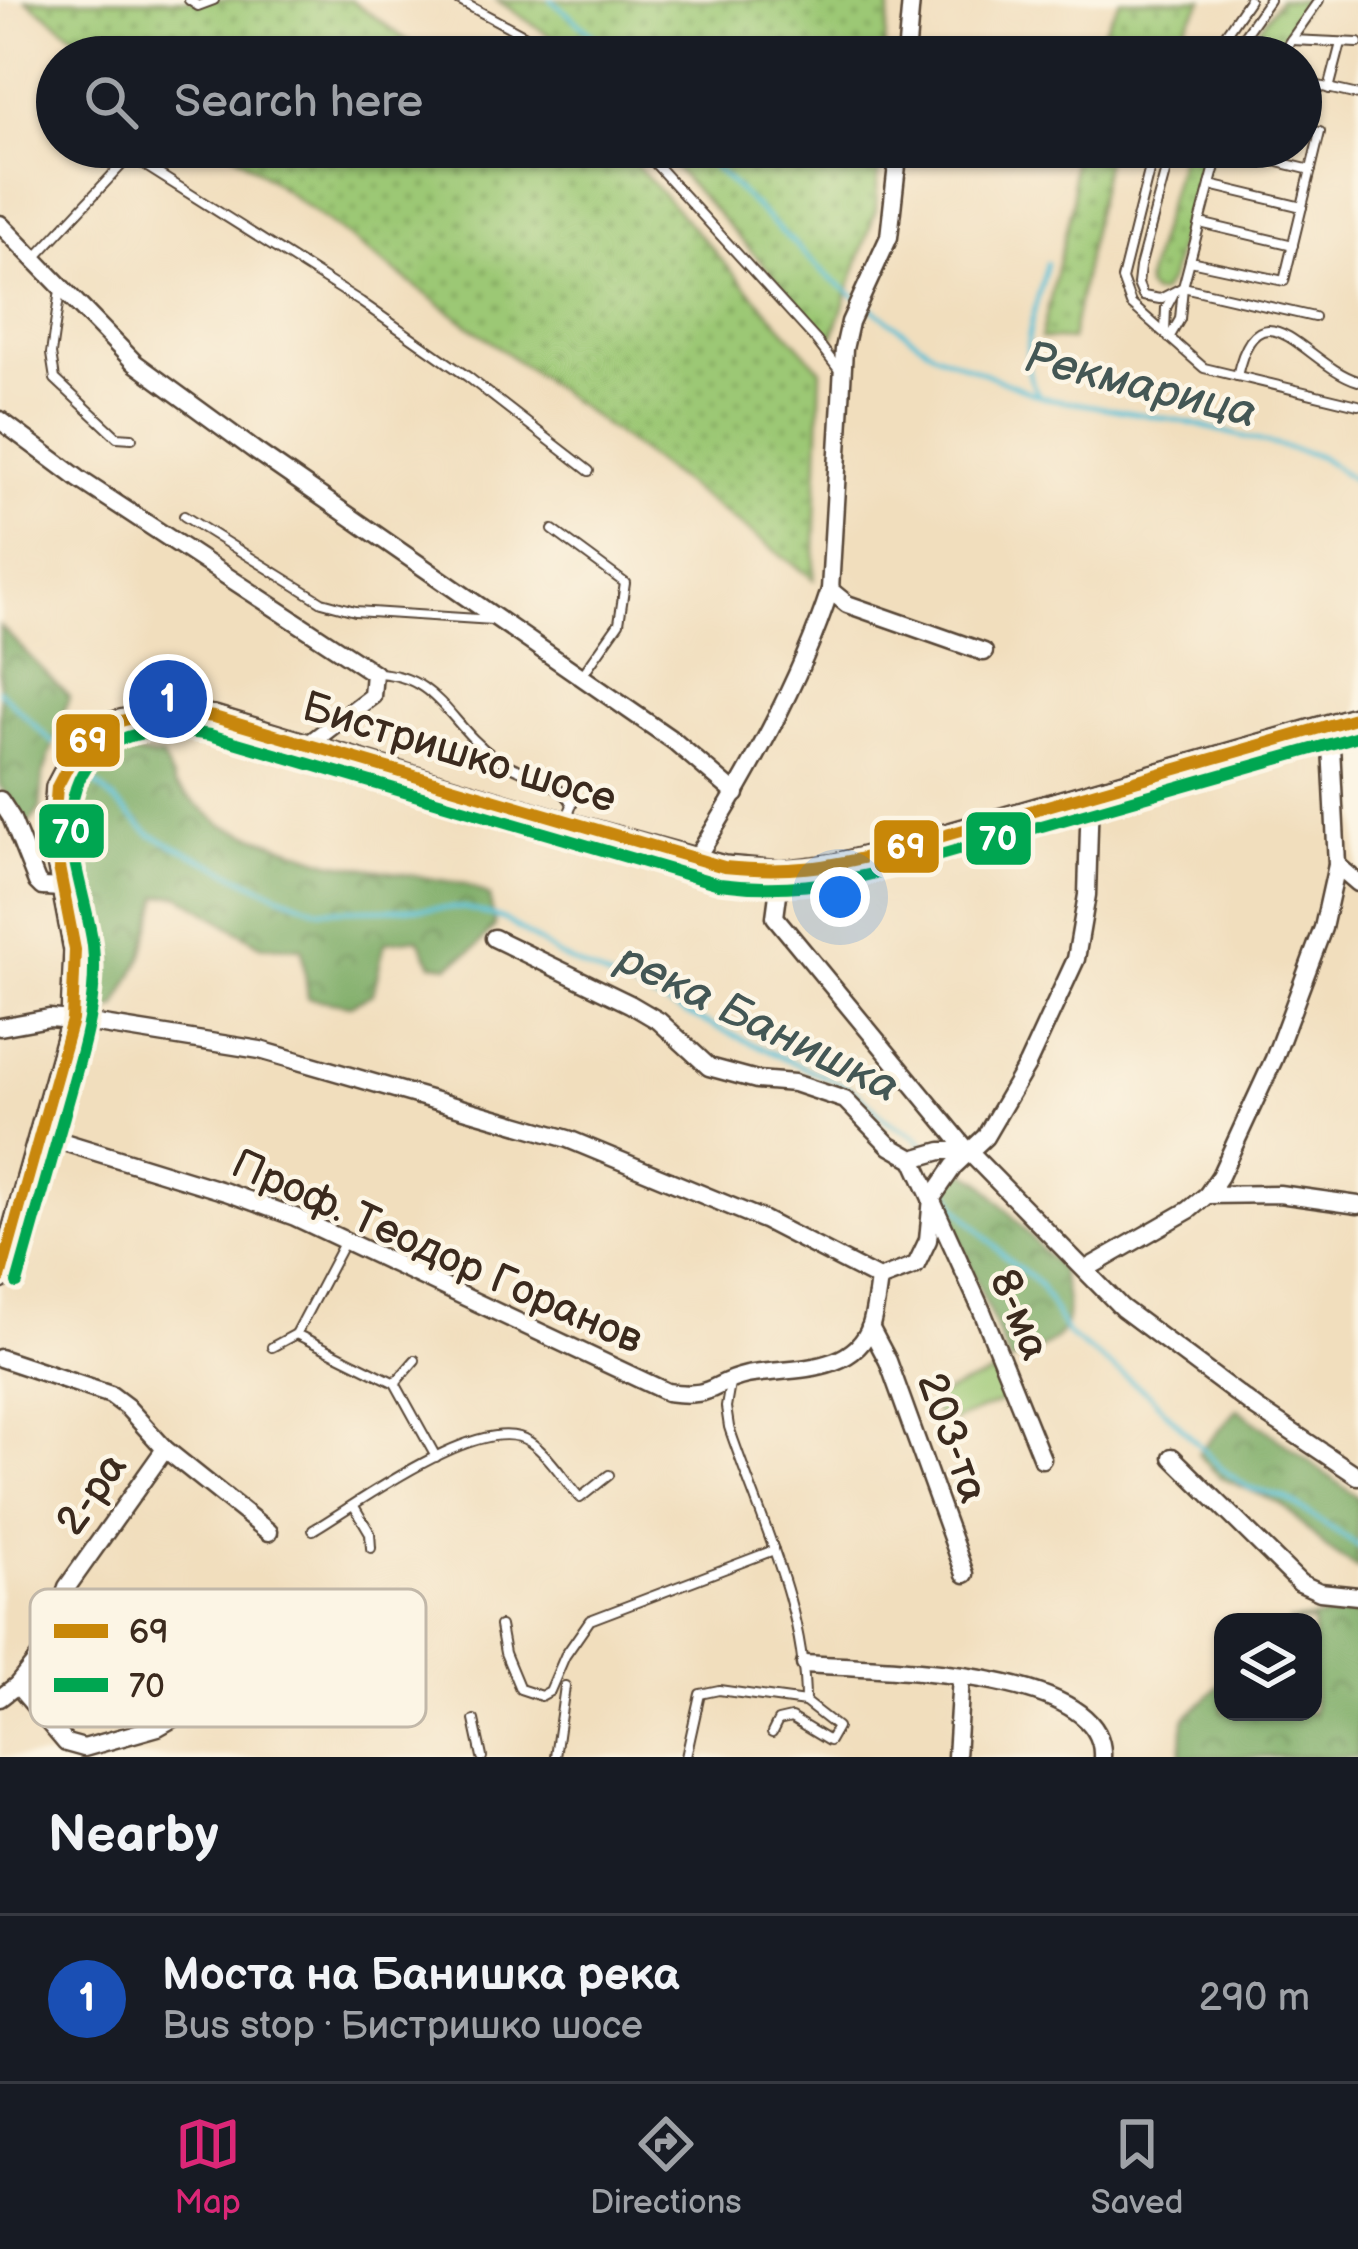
<!DOCTYPE html>
<meta charset="utf-8">
<style>
body{margin:0;font-family:"Balsamiq Sans",sans-serif;background:#242831;color:#f1f3f6}
.controls{position:absolute;right:36px;bottom:36px;display:grid;overflow:hidden;border-radius:24px;box-shadow:0 3px 9px #0004}
.controls button{width:108px;height:108px;display:grid;place-items:center;padding:0;border:0;border-bottom:3px solid #363941;background:#171b24;color:#f1f3f6;font:60px sans-serif}
.you{position:absolute;left:840px;top:897px;width:42px;height:42px;margin:-30px;border:9px solid #fff;border-radius:50%;background:#1a73e8;box-shadow:0 0 0 18px #1a73e833}
.badge{display:grid;place-items:center;width:78px;height:78px;border-radius:50%;background:#db2777;color:#fff;font-size:39px;font-weight:700}
.pin{position:absolute;translate:-50% -50%;border:6px solid #fff;box-shadow:0 3px 12px #0006}
.list{margin:0;padding:0;list-style:none}
h2{display:flex;justify-content:space-between;align-items:center;height:156px;margin:0;padding:0 48px;font-size:51px}
h2 small{font-size:39px;font-weight:400;color:#9ea1a6}
.list li{display:grid;grid-template-columns:78px 1fr auto;gap:36px;align-items:center;box-sizing:border-box;height:168px;padding:0 48px;border-top:3px solid #363941}
.list b{display:block;font-size:45px;white-space:nowrap}
.list p{margin:0;font-size:39px;white-space:nowrap;color:#9ea1a6}
.list em{font-size:39px;font-style:normal;color:#9ea1a6}
.icon{flex:none;width:66px;height:66px;fill:none;stroke:currentColor;stroke-width:2;stroke-linecap:round;stroke-linejoin:round}
.map{position:relative;flex:none;width:1358px;height:1757px;overflow:hidden}
.search{position:absolute;background:#171b24;box-shadow:0 3px 9px #0004;left:36px;right:36px;top:36px;height:132px;display:flex;align-items:center;gap:30px;box-sizing:border-box;padding:0 42px;border-radius:66px;color:#9ea1a6;font-size:45px}
.sheet{height:324px;background:#171b24}
nav{display:flex;justify-content:space-around;align-items:center;box-sizing:border-box;height:168px;border-top:3px solid #363941;background:#171b24;font-size:33px;color:#9ea1a6}
nav a{display:grid;justify-items:center;gap:6px}
nav .on{color:#db2777}
.map>svg:first-child{display:block}
.grass{fill:url(#grass-dots);stroke:#6c794a;stroke-width:3}
.forest{fill:url(#forest-crowns);stroke:#5c6b42;stroke-width:3}
.green{fill:#9cc875;stroke:#6c794a;stroke-width:3}
.lines{fill:none;stroke-linecap:round;stroke-linejoin:round}
.stream{stroke:#58bfd5;stroke-width:4.5}
.service-casing{stroke:#564536;stroke-width:12}
.minor-casing{stroke:#564536;stroke-width:21}
.tertiary-casing{stroke:#564536;stroke-width:26}
.service{stroke:#fff;stroke-width:8}
.minor{stroke:#fff;stroke-width:16}
.tertiary{stroke:#fff;stroke-width:21}
.bus-1-casing{stroke:#fcf5e5;stroke-width:21}
.bus-2-casing{stroke:#fcf5e5;stroke-width:21}
.bus-1{stroke:#c88708;stroke-width:12}
.bus-2{stroke:#00a651;stroke-width:12}
.labels{text-anchor:middle;stroke-width:9;stroke-linejoin:round;paint-order:stroke}
.street-label{font-size:42px;fill:#3b2a1e;stroke:#fcf5e5}
.water-label{font-size:45px;font-style:italic;fill:#445755;stroke:#fcf5e5}
.key{fill:#fcf5e5;stroke:#c2b8a9;stroke-width:3}
.key-label{font-size:33px;fill:#3b2a1e}
.line-badge{stroke:#fcf5e5;stroke-width:4.5}
.badge-label{font-size:33px;text-anchor:middle;font-weight:bold;fill:#fff}
</style>
<div class="map">
<svg width="1358" height="1757" viewBox="0 0 1358 1757">
<defs>
<pattern id="grass-dots" width="8" height="8" patternUnits="userSpaceOnUse" patternTransform="scale(3)"><rect width="8" height="8" fill="#9cc875"/><path d="M2 2h.1M6 6h.1" fill="none" stroke="#80a35f" stroke-width="1.8" stroke-linecap="round"/></pattern>
<pattern id="forest-crowns" width="20" height="18" patternUnits="userSpaceOnUse" patternTransform="scale(3)"><rect width="20" height="18" fill="#7dac66"/><path d="M2 6a3 3 0 1 1 6 0M12 15a3 3 0 1 1 6 0" fill="none" stroke="#688c53"/></pattern>
</defs>
<rect width="100%" height="100%" fill="#fcf5e5"/>
<filter id="ink" filterUnits="userSpaceOnUse"><feTurbulence type="fractalNoise" baseFrequency=".00833" numOctaves="2"/><feDisplacementMap in="SourceGraphic" scale="24" xChannelSelector="R" yChannelSelector="G"/><feConvolveMatrix kernelMatrix="1 2 1 2 8 2 1 2 1" color-interpolation-filters="sRGB"/></filter>
<filter id="wash" filterUnits="userSpaceOnUse"><feTurbulence type="fractalNoise" baseFrequency=".004" numOctaves="4" result="noise"/><feDisplacementMap in="SourceGraphic" scale="48" xChannelSelector="R" yChannelSelector="G"/><feGaussianBlur stdDeviation="2.7" result="paint"/><feColorMatrix in="noise" values="0 0 0 0 0 0 0 0 0 0 0 0 0 0 0 0 0 1.4 0 .05"/><feComposite in="paint" operator="in"/></filter>
<g filter="url(#wash)">
<rect width="100%" height="100%" fill="#f1debd"/>
<g class="grass">
<polygon points="26,0 351,0 430,57 104,57"/>
<polygon points="497,0 891,0 883,57 581,57"/>
<polygon points="1120,0 1203,0 1164,57 1089,57"/>
<polygon points="1279,0 1308,0 1268,57 1240,57"/>
<polygon points="226,147 554,147 574,161 620,147 821,370 814,579"/>
<polygon points="656,147 879,147 876,209 832,339"/>
<polygon points="1072,147 1108,147 1071,340 1041,338 1073,200"/>
<polygon points="1183,147 1211,147 1200,190 1183,227 1170,279 1161,293 1153,294 1147,289 1146,281"/>
</g>
<g class="forest">
<polygon points="0,626 69,697 43,775 40,809 28,825 0,786"/>
<polygon points="113,752 162,757 175,786 222,825 329,862 465,884 489,896 495,926 475,948 449,966 432,964 418,938 385,942 373,994 350,1005 308,998 302,948 262,946 179,895 159,896 143,955 116,1008 98,1013 87,1006 87,926 76,808 86,774"/>
<path d="M963,1171L981,1181L1060,1270C1077,1331 1067,1339 1010,1362L942,1198L954,1175Z"/>
<polygon points="1238,1409 1358,1498 1358,1569 1327,1548 1281,1504 1220,1477 1198,1454"/>
<polygon points="1358,1613 1358,1757 1181,1757 1184,1720 1223,1682 1223,1712 1313,1712 1313,1622 1288,1622"/>
</g>
<polygon class="green" points="995,1373 1005,1400 941,1426 931,1398"/>
<g class="lines">
<g class="stream">
<polyline points="551,0 591,33 613,57"/>
<polyline points="693,147 832,280 856,297"/>
<polyline points="866,304 933,352 1041,397 1181,421 1319,456 1358,483"/>
<path d="M1039,395C1012,359 1038,304 1047,263"/>
<polyline points="0,691 53,743"/>
<path d="M86,774L151,835L263,888L319,910L465,908L504,919L561,957L850,1088C869,1099 873,1110 888,1121C904,1133 915,1129 927,1151"/>
<polyline points="947,1187 958,1208 1004,1256 1039,1284 1068,1335 1149,1394 1222,1469 1249,1488 1285,1498 1358,1546"/>
</g>
</g>
</g>
<g filter="url(#ink)">
<g class="lines">
<g class="service-casing">
<g id="service">
<polyline points="189,0 198,6 214,0"/>
<polyline points="458,0 524,35 548,57"/>
<polyline points="1291,40 1358,43"/>
<polyline points="1210,57 1249,0"/>
<polyline points="1229,57 1269,0"/>
<polyline points="1279,57 1319,0"/>
<polyline points="1301,82 1358,95"/>
<polyline points="1329,89 1341,43"/>
<polyline points="640,147 816,340 839,370"/>
<polyline points="1155,147 1122,279 1131,304 1204,368 1358,405"/>
<polyline points="1172,147 1140,267 1138,284 1143,296 1160,299 1183,287 1314,317"/>
<polyline points="1220,148 1311,170"/>
<polyline points="1210,185 1302,207"/>
<polyline points="1200,223 1293,245"/>
<polyline points="36,257 130,156 361,302 468,377 589,471"/>
<polyline points="1190,261 1284,281 1320,132 1301,128"/>
<polyline points="60,290 51,354 55,379 117,437 132,438"/>
<polyline points="1165,332 1166,308 1173,295"/>
<polyline points="1169,338 1180,319 1183,287 1220,147"/>
<path d="M1237,376C1259,277 1307,366 1358,381"/>
<polyline points="184,516 322,602 355,611 493,620"/>
<polyline points="553,530 625,583 619,623 581,677"/>
<path d="M374,673C439,674 448,724 494,757C515,772 565,783 572,805L565,822"/>
<polyline points="345,1241 296,1334 395,1383 436,1457"/>
<polyline points="272,1347 296,1334"/>
<polyline points="395,1383 415,1360"/>
<path d="M730,1384L726,1407L729,1427C759,1517 805,1605 805,1702L837,1727L829,1741L791,1718L778,1721L772,1733"/>
<polyline points="354,1506 370,1533 371,1548"/>
<path d="M313,1530C356,1505 484,1409 530,1442C549,1455 565,1481 580,1498L609,1475"/>
<polyline points="500,1626 505,1653 520,1689 541,1696 550,1691 565,1656 590,1620 774,1550"/>
<polyline points="474,1720 482,1757"/>
<polyline points="555,1757 565,1686"/>
<polyline points="686,1757 700,1694 719,1690 805,1702"/>
</g>
</g>
<g class="minor-casing">
<g id="minor">
<polyline points="906,57 911,0"/>
<polyline points="0,224 135,363 254,450 674,741 736,794"/>
<polyline points="0,420 79,479 374,673 372,696 306,746"/>
<polyline points="830,590 847,604 984,652"/>
<polyline points="0,800 11,817 37,882 42,887 64,888"/>
<path d="M695,860C747,776 799,685 830,590L844,349L850,322L889,237L899,147"/>
<polyline points="1337,865 1358,883"/>
<polyline points="781,872 775,917 968,1151 1122,1308 1256,1408 1358,1476"/>
<polyline points="494,938 630,1004 659,1021 709,1067 757,1080 794,1083 845,1100 890,1146 913,1159 982,1311 1042,1459"/>
<polyline points="0,1027 49,1018 72,1020 260,1050 568,1139 764,1220 879,1279"/>
<path d="M41,1135L226,1192L295,1217L667,1392C715,1399 710,1383 747,1375C788,1367 854,1376 871,1325C875,1311 877,1294 879,1279"/>
<polyline points="913,1159 941,1151 968,1151"/>
<polyline points="1207,1195 1279,1194 1358,1205"/>
<polyline points="1086,1269 1189,1210 1207,1195 1220,1176 1274,1059 1323,928 1337,865 1330,726"/>
<polyline points="879,1279 916,1265 928,1240 932,1198 954,1166 985,1137 1027,1065 1076,959 1087,895 1090,794"/>
<polyline points="870,1327 888,1361 965,1574"/>
<polyline points="0,1358 111,1395 127,1407 165,1449 269,1532"/>
<polyline points="1172,1457 1300,1583 1320,1592 1358,1596"/>
<path d="M805,1664C868,1669 1107,1667 1102,1757"/>
<polyline points="17,1685 66,1743 84,1748 158,1727 179,1715 214,1642"/>
<polyline points="0,1698 17,1685 46,1649 55,1634 67,1587 165,1449"/>
<polyline points="956,1757 961,1676"/>
</g>
</g>
<g class="tertiary-casing">
<polyline id="tertiary" points="0,1278 72,1020 75,950 53,836 57,787 77,749 109,724 164,710 214,717 565,823 724,867 781,872 832,866 887,852 1358,717"/>
</g>
<use href="#service" class="service"/>
<use href="#minor" class="minor"/>
<use href="#tertiary" class="tertiary"/>
<g class="bus-1-casing">
<path id="bus-1" d="M0,1278L72,1020L75,950L53,836L57,787L77,749L109,724L164,710L214,717L724,867C787,873 826,868 887,852L1358,717"/>
</g>
<g class="bus-2-casing">
<path id="bus-2" d="M17,1283C33,1227 48,1171 64,1116C79,1061 99,1004 93,946C86,889 48,812 91,761C121,726 170,729 210,735L719,884C780,892 832,885 891,869L1358,736"/>
</g>
<use href="#bus-1" class="bus-1"/>
<use href="#bus-2" class="bus-2"/>
</g>
</g>
<g class="labels">
<g class="street-label">
<text transform="translate(460 751) rotate(17)" y="15">Бистришко шосе</text>
<text transform="translate(438 1250) rotate(24)" y="15">Проф. Теодор Горанов</text>
<text transform="translate(1021 1314) rotate(67)" y="15">8-ма</text>
<text transform="translate(954 1437) rotate(70)" y="15">203-та</text>
<text transform="translate(90 1493) rotate(-55)" y="15">2-ра</text>
</g>
<g class="water-label">
<text transform="translate(1141 383) rotate(14)" y="16">Рекмарица</text>
<text transform="translate(759 1021) rotate(26)" y="16">река Банишка</text>
</g>
</g>
<rect x="30" y="1589" width="396" height="138" rx="18" class="key"/>
<rect x="54" y="1624" width="54" height="14" fill="#c88708"/>
<rect x="54" y="1678" width="54" height="14" fill="#00a651"/>
<g class="key-label">
<text x="129" y="1643">69</text>
<text x="129" y="1697">70</text>
</g>
<g class="line-badge">
<rect x="54" y="712" width="68" height="57" rx="12" fill="#c88708"/>
<rect x="37" y="802" width="69" height="58" rx="12" fill="#00a651"/>
<rect x="964" y="810" width="69" height="57" rx="12" fill="#00a651"/>
<rect x="872" y="818" width="69" height="57" rx="12" fill="#c88708"/>
</g>
<g class="badge-label">
<text x="88" y="752">69</text>
<text x="71" y="843">70</text>
<text x="998" y="850">70</text>
<text x="906" y="858">69</text>
</g>
</svg>
<div class="controls">
<button><svg class="icon" aria-label="layers" viewBox="0 0 24 24"><path d="M12 4l9 5-9 5-9-5zM3 14l9 5 9-5"/></svg></button>
</div>
<div class="you"></div>
<div class="pin badge" style="left:168px;top:699px;background:#1a4fb4">1</div>
<div class="search"><svg class="icon" aria-label="search" viewBox="0 0 24 24"><circle cx="10" cy="10" r="6"/><path d="M15 15l6 6"/></svg>Search here</div>
</div>
<section class="sheet">
<h2>Nearby<small></small></h2>
<ul class="list">
<li><span class="badge" style="background:#1a4fb4">1</span><div><b>Моста на Банишка река</b><p>Bus stop · Бистришко шосе</p></div><em>290 m</em></li>
</ul>
</section>
<nav>
<a class="on"><svg class="icon" aria-label="map" viewBox="0 0 24 24"><path d="M3 6l6-2 6 2 6-2v14l-6 2-6-2-6 2zM9 4v14M15 6v14"/></svg>Map</a>
<a><svg class="icon" aria-label="directions" viewBox="0 0 24 24"><path d="M12 3l9 9-9 9-9-9zM9 14v-3h6M13 9l2 2-2 2"/></svg>Directions</a>
<a><svg class="icon" aria-label="saved" viewBox="0 0 24 24"><path d="M7 4h10v16l-5-4-5 4z"/></svg>Saved</a>
</nav>
